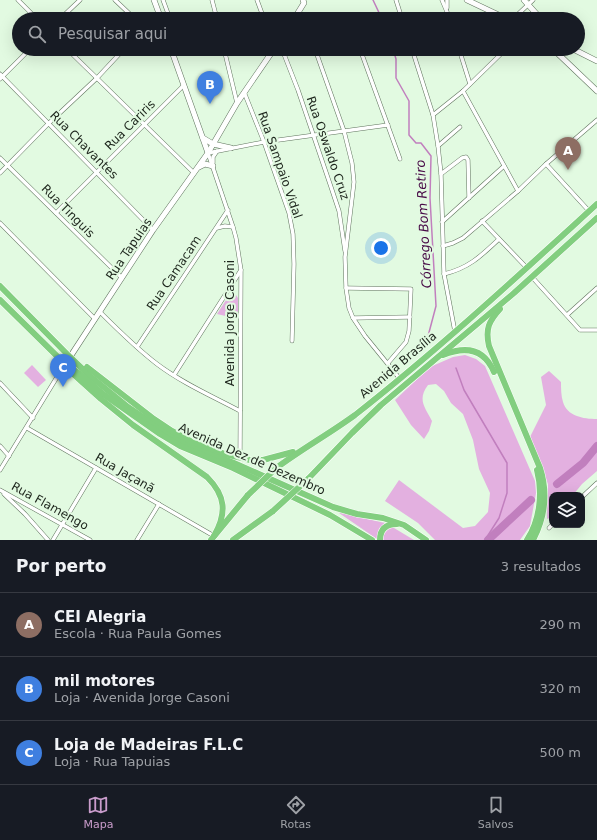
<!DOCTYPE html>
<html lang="pt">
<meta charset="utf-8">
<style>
body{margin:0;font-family:"DejaVu Sans",sans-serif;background:#242831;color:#f1f3f6}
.controls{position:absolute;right:12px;bottom:12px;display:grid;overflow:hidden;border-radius:8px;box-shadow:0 4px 16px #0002}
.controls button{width:36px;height:36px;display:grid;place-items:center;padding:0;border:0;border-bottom:1px solid #363941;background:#171b24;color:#f1f3f6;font:20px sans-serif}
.you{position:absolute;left:381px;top:248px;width:14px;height:14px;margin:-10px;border:3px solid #fff;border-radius:50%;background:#1a73e8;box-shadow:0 0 0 6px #1a73e833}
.badge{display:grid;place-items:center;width:26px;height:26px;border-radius:50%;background:#c99ccb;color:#fff;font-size:13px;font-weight:700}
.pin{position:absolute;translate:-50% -33px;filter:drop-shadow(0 1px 2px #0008)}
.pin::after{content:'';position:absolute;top:21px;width:14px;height:12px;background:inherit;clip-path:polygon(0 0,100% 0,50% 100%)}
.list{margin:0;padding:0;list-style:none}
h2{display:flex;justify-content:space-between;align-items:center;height:52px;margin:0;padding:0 16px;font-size:17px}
h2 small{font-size:13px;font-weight:400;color:#9ea1a6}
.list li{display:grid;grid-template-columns:26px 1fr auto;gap:12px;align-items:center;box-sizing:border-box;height:64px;padding:0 16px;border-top:1px solid #363941}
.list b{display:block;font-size:15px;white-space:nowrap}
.list p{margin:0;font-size:13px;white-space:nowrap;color:#9ea1a6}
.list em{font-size:13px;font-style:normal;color:#9ea1a6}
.icon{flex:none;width:22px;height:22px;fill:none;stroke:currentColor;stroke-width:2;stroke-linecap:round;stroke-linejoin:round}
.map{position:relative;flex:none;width:597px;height:540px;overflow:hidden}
.search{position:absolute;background:#171b24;box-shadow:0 4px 16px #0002;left:12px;right:12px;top:12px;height:44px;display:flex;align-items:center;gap:10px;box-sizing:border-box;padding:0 14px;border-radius:22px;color:#9ea1a6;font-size:15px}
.sheet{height:244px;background:#171b24}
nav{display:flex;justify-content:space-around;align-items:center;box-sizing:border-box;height:56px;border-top:1px solid #363941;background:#171b24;font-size:11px;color:#9ea1a6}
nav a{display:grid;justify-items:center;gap:2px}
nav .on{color:#c99ccb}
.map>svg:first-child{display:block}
.green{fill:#e3b0e0}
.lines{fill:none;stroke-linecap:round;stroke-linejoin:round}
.stream{stroke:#c17fbe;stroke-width:1.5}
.river{stroke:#c17fbe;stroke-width:8}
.street-casing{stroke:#60745e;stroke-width:4.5}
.secondary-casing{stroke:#60745e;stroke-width:6}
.highway-casing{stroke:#fff;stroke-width:7}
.street{stroke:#fff;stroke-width:3.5}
.secondary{stroke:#fff;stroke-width:5}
.highway{stroke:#82ce7f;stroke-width:6}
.highway-bridge-casing{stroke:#fff;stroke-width:7;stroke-linecap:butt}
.highway-bridge{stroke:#82ce7f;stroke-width:6}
.labels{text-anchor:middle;stroke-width:4;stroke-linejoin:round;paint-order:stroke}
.street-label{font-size:12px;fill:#1d251c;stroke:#e2fae1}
.water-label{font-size:13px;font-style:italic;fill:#480b47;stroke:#e2fae1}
</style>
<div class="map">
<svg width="597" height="540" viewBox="0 0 597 540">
<rect width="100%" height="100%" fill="#e2fae1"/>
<g class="green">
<polygon points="231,295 236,295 238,298 238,317 234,318 217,314 228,297"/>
<path d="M465,355L476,359L485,366L535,481L536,493L530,526L520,540H435L418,523L385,501L399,480L463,528L475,526L488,512L490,493L479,469L473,440L463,414L451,403L444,391L436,384L428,385C417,400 425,407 432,421L429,431L424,439L411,425L395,400L430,367L453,357Z"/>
<polygon points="32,365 46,380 38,387 24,373"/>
<path d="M549,371L561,382C561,388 561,396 563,402C567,416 583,419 597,419V471L582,484L573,495H552V517L547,519L548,484L530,437L546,405L541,377Z"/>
<polygon points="339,513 340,513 385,523 379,530 377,539"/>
<path d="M391,527L394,528L414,540H382C383,533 385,530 391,527Z"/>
</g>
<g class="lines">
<g class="stream">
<polyline points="373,0 382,19"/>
<polyline points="393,49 396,59 396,78 409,101 409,135 416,143 421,143 431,156 430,198 436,306 427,340"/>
<polyline points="456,368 464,390 507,463 507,493 499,518 485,540"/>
</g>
<g class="river">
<polyline points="557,484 583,463 597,446"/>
<polyline points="488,540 531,500"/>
</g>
<g class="street-casing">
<g id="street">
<polyline points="18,0 37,19"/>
<polyline points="115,0 135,19"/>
<polyline points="163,0 170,19"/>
<polyline points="212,0 217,19"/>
<polyline points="257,0 264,19"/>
<polyline points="396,0 402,19"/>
<polyline points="442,0 450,19"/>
<polyline points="447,8 447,0"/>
<polyline points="60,19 80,0"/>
<polyline points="513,19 533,0"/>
<polyline points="67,49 194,173"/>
<polyline points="166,49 173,55 176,49"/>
<polyline points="224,49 237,103"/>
<polyline points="282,49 298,90 331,187 339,211 345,251"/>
<polyline points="315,49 344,131 352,163 354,182 345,257 346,288 349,308 353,318 365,336 400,379"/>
<polyline points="360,49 400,159"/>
<polyline points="412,49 433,115 438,146 441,174 444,274 455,332"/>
<polyline points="459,49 470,84"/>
<polyline points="0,74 153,230"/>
<polyline points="0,79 30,49"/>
<polyline points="463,91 518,191"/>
<polyline points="244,92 264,142 289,213 293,234 294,264 292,341"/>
<polyline points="433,115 463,91 506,49"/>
<polyline points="438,146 460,127"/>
<polyline points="0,158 122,278"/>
<polyline points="213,163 213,157 217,151"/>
<polyline points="546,164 589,211"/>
<polyline points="0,173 48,124 97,78 124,49"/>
<polyline points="441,174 462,158 466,157 468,160 469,198"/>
<polyline points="56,213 184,85"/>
<polyline points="482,221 526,267"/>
<polyline points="442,222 504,166"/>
<polyline points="0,223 95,319"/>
<polyline points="217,228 225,226 233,227"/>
<polyline points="443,246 453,243 463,238 518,191 546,164 597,120"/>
<path d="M444,274C469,268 481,256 499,239"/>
<polyline points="532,277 580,330 597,330"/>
<polyline points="346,288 411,289 409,331 406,342 388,363"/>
<path d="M100,312C118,330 136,348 157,364C182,383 212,396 240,411"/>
<polyline points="567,315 597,288"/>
<polyline points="353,318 410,317"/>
<polyline points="137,347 228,210"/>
<polyline points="174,375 241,270"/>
<polyline points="0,383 33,418"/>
<polyline points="27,428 214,536"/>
<polyline points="0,446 9,456"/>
<polyline points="240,458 241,270 236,238 233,227 208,153 264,142 388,125"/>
<polyline points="0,470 65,364"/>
<polyline points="0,490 90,540"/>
<polyline points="4,494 25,514 48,540"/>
<polyline points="582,497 597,483"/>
<polyline points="549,528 552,525"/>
<polyline points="53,540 96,468"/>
<polyline points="137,540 159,504"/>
</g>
</g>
<g class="secondary-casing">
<g id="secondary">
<polyline points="154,0 161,19"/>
<polyline points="467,0 507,19"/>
<polyline points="524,0 541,19"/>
<polyline points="294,19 304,3 303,0"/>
<polyline points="171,49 208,153"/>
<polyline points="553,49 597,91"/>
<polyline points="573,49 597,61"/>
<polyline points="560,55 563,49"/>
<polyline points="203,138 213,144 231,148"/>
<polyline points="199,167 205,164 213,166"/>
<polyline points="70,357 153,230 208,153 237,103 274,49"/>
</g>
</g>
<g class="highway-casing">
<g id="highway">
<polyline points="0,286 70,357 90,376 128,407 165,432 182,442 234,463 333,507 357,514 383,518 404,525 426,540"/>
<polyline points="0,300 65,364 80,374 103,394 160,434 180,446 233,468 330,515 372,540"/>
<path d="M500,309C489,321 485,329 489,346L540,468C548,493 545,517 533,540"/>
<path d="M443,355C465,346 484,348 494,372"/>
<polyline points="87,367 154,419 172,431 192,442 225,454 250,460 263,460 293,452"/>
<path d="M71,372L101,399L133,425L207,477C226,496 227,513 214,536"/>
<path d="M275,469C300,450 329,434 355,415C439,349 518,276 597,204"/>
<polyline points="308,479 352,433 381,405 514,293 597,218"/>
<polyline points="211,540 248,495"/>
<polyline points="233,540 273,511"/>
<path d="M380,540C380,529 386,524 397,524"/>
<path d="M527,540C540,520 543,493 537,470"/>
</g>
</g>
<use href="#street" class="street"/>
<use href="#secondary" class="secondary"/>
<use href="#highway" class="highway"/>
<g class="highway-bridge-casing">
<g id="highway-bridge">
<polyline points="248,495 275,469"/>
<polyline points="273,511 308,479"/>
</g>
</g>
<use href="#highway-bridge" class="highway-bridge"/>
</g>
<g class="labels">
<g class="street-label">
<text transform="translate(130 125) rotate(-45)" y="4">Rua Cariris</text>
<text transform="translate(84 145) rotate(45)" y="4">Rua Chavantes</text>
<text transform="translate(328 148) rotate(71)" y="4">Rua Oswaldo Cruz</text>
<text transform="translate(280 165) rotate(71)" y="4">Rua Sampaio Vidal</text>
<text transform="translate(68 211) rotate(45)" y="4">Rua Tinguis</text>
<text transform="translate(129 249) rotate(-56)" y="4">Rua Tapuias</text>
<text transform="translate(174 273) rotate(-56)" y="4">Rua Camacam</text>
<text transform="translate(230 323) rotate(-90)" y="4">Avenida Jorge Casoni</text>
<text transform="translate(398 365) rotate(-40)" y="4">Avenida Brasília</text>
<text transform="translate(252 459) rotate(24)" y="4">Avenida Dez de Dezembro</text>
<text transform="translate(125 473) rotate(30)" y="4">Rua Jaçanã</text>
<text transform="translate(50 506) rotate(29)" y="4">Rua Flamengo</text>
</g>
<g class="water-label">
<text transform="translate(423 224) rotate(-93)" y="5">Córrego Bom Retiro</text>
</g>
</g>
</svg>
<div class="controls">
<button><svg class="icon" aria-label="layers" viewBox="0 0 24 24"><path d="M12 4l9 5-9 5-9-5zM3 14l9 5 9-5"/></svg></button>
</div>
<div class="you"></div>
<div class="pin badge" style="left:568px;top:170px;background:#8d6e63">A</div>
<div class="pin badge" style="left:210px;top:104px;background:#3f7fe0">B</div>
<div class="pin badge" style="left:63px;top:387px;background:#3f7fe0">C</div>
<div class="search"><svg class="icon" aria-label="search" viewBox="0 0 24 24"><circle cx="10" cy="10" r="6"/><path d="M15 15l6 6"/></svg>Pesquisar aqui</div>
</div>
<section class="sheet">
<h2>Por perto<small>3 resultados</small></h2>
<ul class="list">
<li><span class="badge" style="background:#8d6e63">A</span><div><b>CEI Alegria</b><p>Escola · Rua Paula Gomes</p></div><em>290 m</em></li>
<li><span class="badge" style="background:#3f7fe0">B</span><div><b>mil motores</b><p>Loja · Avenida Jorge Casoni</p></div><em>320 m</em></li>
<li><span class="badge" style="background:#3f7fe0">C</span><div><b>Loja de Madeiras F.L.C</b><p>Loja · Rua Tapuias</p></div><em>500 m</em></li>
</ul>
</section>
<nav>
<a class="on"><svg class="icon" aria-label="map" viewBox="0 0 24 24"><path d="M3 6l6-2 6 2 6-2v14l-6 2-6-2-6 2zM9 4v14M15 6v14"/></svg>Mapa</a>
<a><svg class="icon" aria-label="directions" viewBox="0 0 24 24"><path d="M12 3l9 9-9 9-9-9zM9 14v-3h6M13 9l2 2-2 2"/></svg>Rotas</a>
<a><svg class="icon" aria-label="saved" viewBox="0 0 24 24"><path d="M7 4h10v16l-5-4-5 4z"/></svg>Salvos</a>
</nav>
